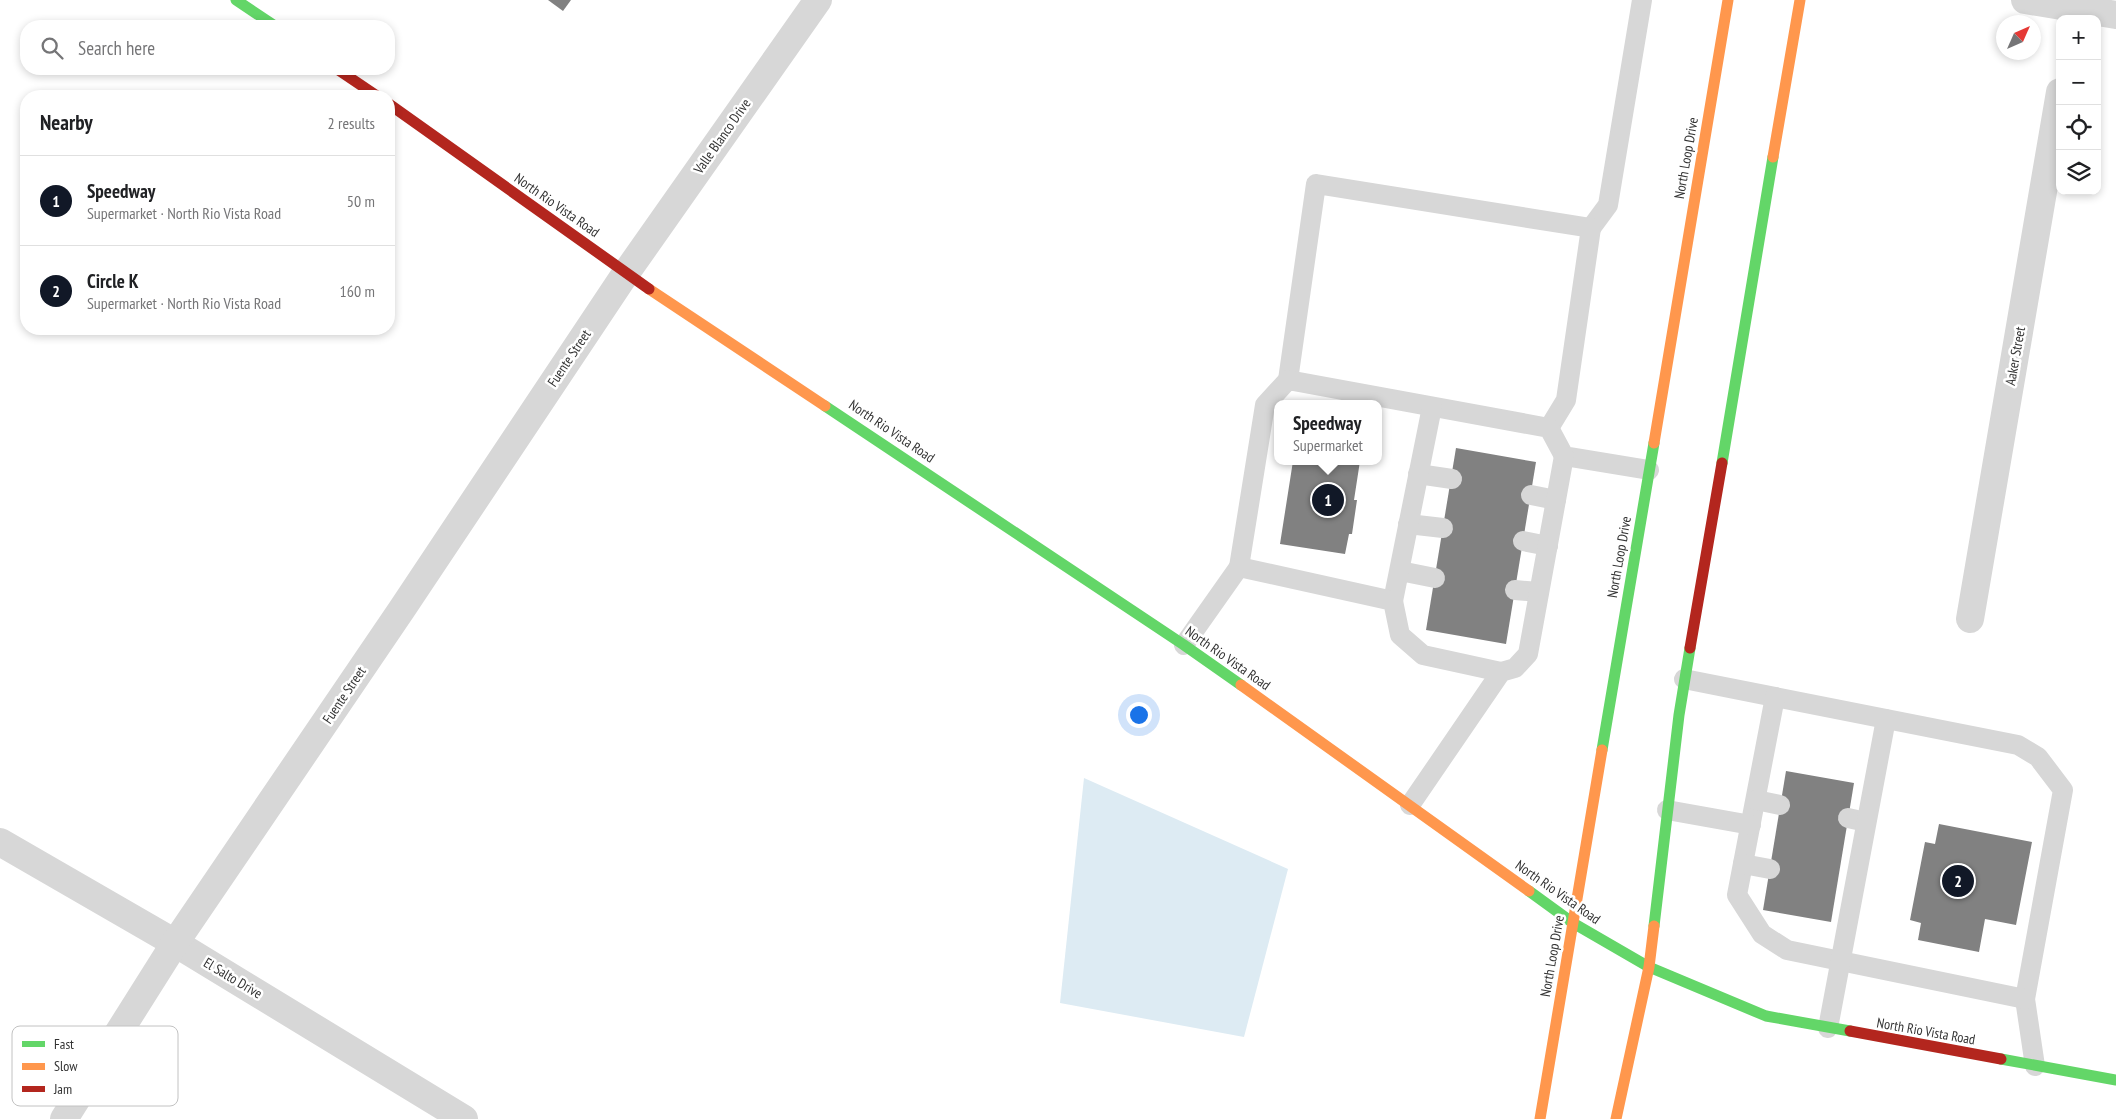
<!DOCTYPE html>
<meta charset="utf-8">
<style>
body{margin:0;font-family:"PT Sans Narrow",sans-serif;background:#f6f6f6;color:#202124}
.controls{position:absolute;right:15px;top:15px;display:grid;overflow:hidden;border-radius:10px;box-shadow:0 2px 8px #0003}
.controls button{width:45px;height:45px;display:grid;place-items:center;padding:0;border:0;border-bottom:1px solid #e0e0e0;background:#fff;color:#202124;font:25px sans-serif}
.compass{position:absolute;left:1996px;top:15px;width:45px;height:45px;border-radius:50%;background:#fff;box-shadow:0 2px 8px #0003;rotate:45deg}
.you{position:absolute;left:1138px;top:714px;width:18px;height:18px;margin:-12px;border:4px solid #fff;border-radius:50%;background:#1a73e8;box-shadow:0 0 0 8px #1a73e833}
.badge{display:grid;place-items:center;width:32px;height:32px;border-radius:50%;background:#111827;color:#fff;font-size:16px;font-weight:700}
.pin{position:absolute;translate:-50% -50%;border:2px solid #fff;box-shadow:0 1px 5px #0006}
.popup{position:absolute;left:1274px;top:400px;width:108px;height:65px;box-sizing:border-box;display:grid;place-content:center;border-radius:10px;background:#fff;filter:drop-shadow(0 1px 4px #0005);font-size:16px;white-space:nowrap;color:#757577}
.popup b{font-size:19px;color:#202124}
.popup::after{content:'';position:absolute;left:50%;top:100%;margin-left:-10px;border:10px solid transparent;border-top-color:#fff}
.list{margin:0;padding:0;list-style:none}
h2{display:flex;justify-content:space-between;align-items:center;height:65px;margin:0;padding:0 20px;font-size:21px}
h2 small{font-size:16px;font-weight:400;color:#757577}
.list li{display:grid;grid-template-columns:32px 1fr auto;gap:15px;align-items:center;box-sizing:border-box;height:90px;padding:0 20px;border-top:1px solid #e0e0e0}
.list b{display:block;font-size:19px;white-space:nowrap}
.list p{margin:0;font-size:16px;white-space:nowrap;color:#757577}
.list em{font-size:16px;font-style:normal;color:#757577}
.icon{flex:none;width:28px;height:28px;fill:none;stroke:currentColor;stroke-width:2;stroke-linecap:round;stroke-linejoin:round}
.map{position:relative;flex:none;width:2116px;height:1119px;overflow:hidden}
.search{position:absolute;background:#fff;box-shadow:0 2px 8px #0003;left:20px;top:20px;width:375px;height:55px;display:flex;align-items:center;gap:12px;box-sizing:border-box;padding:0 18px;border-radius:20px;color:#757577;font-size:19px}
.panel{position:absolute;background:#fff;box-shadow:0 2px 8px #0003;left:20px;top:90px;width:375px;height:245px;border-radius:20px}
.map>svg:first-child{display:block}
.water{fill:#ddebf3}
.building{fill:#818181}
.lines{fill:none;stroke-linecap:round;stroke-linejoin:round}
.lane{stroke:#d7d7d7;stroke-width:20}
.street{stroke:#d7d7d7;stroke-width:28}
.fast{stroke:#63d668;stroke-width:11}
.slow{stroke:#ff974d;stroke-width:11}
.jam{stroke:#b3261e;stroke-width:11}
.labels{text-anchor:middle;stroke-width:5;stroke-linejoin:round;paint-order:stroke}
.street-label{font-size:14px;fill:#333;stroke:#fff}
.key{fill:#fff;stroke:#c2c2c2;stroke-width:1}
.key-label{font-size:14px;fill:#333}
</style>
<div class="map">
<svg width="2116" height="1119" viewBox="0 0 2116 1119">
<rect width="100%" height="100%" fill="#fff"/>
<polygon class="water" points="1084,778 1288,869 1244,1037 1060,1003"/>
<g class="building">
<polygon points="548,0 571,0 563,11"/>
<polygon points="1456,448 1536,462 1506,644 1426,630"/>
<polygon points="1293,461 1360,461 1354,500 1357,500 1352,534 1349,534 1345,554 1280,544"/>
<polygon points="1786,771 1854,783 1831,922 1763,910"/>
<polygon points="1939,824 2032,842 2016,925 1985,919 1979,952 1918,940 1921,923 1910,920 1925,842 1935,844"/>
</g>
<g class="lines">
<g class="lane">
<polyline points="1591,228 1608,205 1642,0"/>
<polyline points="1288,380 1316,184 1591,228 1566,400 1549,428"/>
<polyline points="1418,474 1452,479"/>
<polyline points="1531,495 1556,500"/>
<polyline points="1408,524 1443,528"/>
<polyline points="1523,541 1548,546"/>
<polyline points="1239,567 1265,405 1288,380 1549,428 1564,456 1649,470"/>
<polyline points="1400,571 1435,578"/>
<polyline points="1515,590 1539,592"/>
<polyline points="1393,601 1432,407"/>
<polyline points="1184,645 1239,567 1393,601 1400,635 1423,655 1501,672"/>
<polyline points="1684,679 2018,745 2038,757 2063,790 2025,999 2035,1066"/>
<polyline points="1775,697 1737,895 1762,934 1787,950 2025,999"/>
<polyline points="1756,800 1780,805"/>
<polyline points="1410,805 1501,672 1515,668 1528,654 1564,456"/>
<polyline points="1667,810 1751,825"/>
<polyline points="1848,818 1866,822"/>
<polyline points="1743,864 1770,869"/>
<polyline points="1828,1028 1886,719"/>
</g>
<g class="street">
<polyline points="2025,0 2116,15"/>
<polyline points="1970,619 2060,92"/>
<polyline points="0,842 175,943 464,1119"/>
<polyline points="64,1119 175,943 402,609 626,273 818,0"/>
</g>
<g class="fast">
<polyline points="236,0 275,26"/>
<polyline points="825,406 1184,645 1241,685"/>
<polyline points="1722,463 1773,157"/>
<polyline points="1602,750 1654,443"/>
<polyline points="1529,891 1573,923 1649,967 1766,1016 1850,1031"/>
<polyline points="1654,926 1679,715 1690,648"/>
<polyline points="2001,1059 2116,1080"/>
</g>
<g class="slow">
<polyline points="1773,157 1800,0"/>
<polyline points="649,289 825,406"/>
<polyline points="1654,443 1728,0"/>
<polyline points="1241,685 1529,891"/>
<polyline points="1540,1119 1602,750"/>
<polyline points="1616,1119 1649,967 1654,926"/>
</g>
<g class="jam">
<polyline points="337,69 377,96"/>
<polyline points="389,104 649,289"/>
<polyline points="1690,648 1722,463"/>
<polyline points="1850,1031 2001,1059"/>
</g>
</g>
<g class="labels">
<g class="street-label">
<text transform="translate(722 136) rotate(-55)" y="5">Valle Blanco Drive</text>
<text transform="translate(1686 158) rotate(-80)" y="5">North Loop Drive</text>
<text transform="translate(557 205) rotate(35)" y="5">North Rio Vista Road</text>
<text transform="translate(2015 356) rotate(-80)" y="5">Aaker Street</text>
<text transform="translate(569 358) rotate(-56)" y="5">Fuente Street</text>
<text transform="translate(892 431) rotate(34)" y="5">North Rio Vista Road</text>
<text transform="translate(1619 557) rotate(-80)" y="5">North Loop Drive</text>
<text transform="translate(1228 658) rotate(35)" y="5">North Rio Vista Road</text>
<text transform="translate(344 695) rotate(-56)" y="5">Fuente Street</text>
<text transform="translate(1558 892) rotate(35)" y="5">North Rio Vista Road</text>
<text transform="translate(1552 956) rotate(-80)" y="5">North Loop Drive</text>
<text transform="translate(233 978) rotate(31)" y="5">El Salto Drive</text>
<text transform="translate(1926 1031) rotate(10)" y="5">North Rio Vista Road</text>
</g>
</g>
<rect x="12" y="1026" width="166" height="80" rx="8" class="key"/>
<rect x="22" y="1041" width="23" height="6" fill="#63d668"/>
<rect x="22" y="1063" width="23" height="7" fill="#ff974d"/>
<rect x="22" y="1086" width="23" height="6" fill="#b3261e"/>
<g class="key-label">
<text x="54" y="1049">Fast</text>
<text x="54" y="1071">Slow</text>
<text x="54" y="1094">Jam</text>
</g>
</svg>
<div class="controls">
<button>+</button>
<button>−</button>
<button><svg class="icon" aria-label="locate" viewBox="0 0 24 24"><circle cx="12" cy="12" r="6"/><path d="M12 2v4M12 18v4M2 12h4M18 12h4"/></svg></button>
<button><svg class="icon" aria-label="layers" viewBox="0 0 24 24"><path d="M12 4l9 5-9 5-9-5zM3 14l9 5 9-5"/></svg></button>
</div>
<svg class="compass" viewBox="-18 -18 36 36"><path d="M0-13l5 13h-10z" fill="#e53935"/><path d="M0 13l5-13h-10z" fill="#757577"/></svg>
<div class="you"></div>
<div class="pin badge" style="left:1328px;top:500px">1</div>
<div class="popup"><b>Speedway</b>Supermarket</div>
<div class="pin badge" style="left:1958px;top:881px">2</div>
<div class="search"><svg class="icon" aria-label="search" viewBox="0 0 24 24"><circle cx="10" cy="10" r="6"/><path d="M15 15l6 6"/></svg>Search here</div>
<section class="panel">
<h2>Nearby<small>2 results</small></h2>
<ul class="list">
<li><span class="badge">1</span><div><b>Speedway</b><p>Supermarket · North Rio Vista Road</p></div><em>50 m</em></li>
<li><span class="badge">2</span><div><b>Circle K</b><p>Supermarket · North Rio Vista Road</p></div><em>160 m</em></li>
</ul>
</section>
</div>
